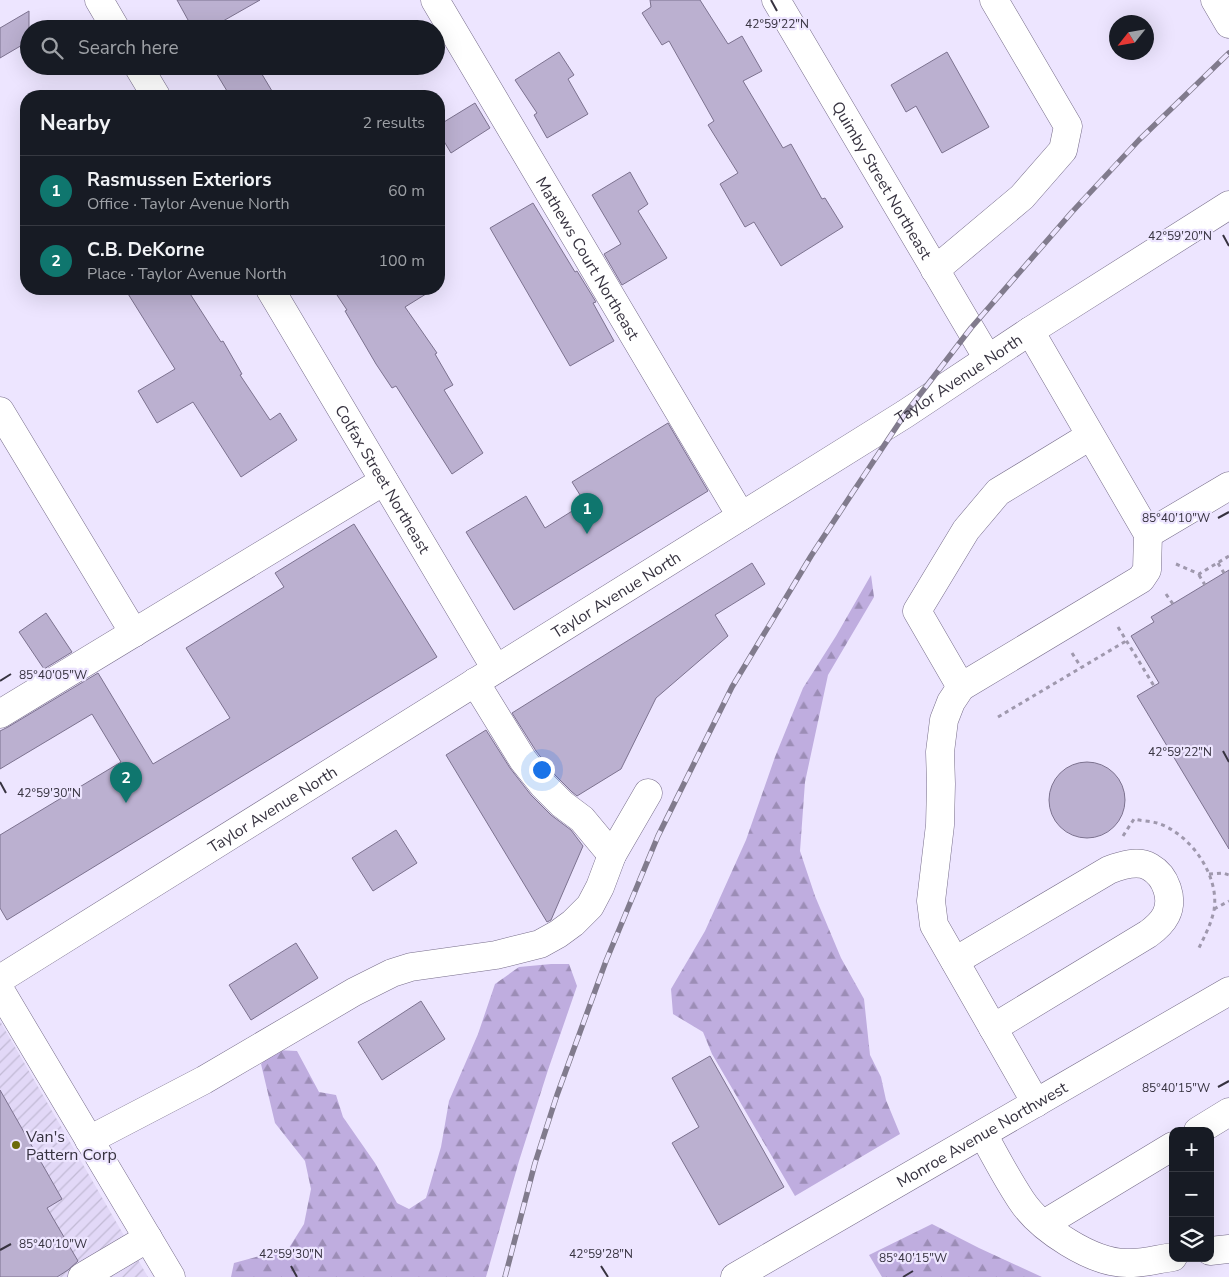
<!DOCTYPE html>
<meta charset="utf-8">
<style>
body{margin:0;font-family:"Nunito Sans",sans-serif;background:#242831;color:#f1f3f6}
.controls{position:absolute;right:15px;bottom:15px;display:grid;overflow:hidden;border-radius:10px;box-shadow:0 5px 20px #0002}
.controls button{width:45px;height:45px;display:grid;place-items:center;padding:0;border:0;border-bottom:1px solid #363941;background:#171b24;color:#f1f3f6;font:25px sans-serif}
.compass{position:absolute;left:1109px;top:15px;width:45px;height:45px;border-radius:50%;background:#171b24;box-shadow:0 5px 20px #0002;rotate:239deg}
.you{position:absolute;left:541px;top:769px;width:18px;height:18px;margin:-12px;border:4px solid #fff;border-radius:50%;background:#1a73e8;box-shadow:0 0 0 8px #1a73e833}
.badge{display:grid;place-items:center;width:32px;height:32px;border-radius:50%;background:#0f766e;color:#fff;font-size:16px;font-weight:700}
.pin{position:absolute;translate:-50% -41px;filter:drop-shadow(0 1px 2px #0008)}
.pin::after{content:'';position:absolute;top:26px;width:18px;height:15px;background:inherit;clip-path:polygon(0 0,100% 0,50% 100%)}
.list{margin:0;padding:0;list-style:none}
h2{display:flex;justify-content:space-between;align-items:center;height:65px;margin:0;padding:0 20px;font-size:21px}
h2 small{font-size:16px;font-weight:400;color:#9ea1a6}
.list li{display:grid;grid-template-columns:32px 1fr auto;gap:15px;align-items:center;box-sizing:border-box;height:70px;padding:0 20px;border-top:1px solid #363941}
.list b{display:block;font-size:19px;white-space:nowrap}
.list p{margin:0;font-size:16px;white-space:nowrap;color:#9ea1a6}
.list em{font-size:16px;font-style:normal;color:#9ea1a6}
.icon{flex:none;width:28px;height:28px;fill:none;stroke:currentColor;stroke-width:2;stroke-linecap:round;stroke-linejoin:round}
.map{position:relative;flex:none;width:1229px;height:1277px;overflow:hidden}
.search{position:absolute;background:#171b24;box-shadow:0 5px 20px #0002;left:20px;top:20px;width:425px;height:55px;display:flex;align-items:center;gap:12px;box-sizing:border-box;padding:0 18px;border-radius:28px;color:#9ea1a6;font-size:19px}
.panel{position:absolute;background:#171b24;box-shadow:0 5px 20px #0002;left:20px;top:90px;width:425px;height:205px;border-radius:20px}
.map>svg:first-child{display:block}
.industrial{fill:url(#industrial-furrows)}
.forest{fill:url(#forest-firs)}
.building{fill:#bbb0d0;stroke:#7c728f}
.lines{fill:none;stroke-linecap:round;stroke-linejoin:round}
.minor-casing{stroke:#776d8a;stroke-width:29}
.major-casing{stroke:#776d8a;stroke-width:29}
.path{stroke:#9f98ad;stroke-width:3;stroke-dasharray:4 4;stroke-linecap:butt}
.minor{stroke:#fff;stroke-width:28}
.major{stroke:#fff;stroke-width:28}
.rail-casing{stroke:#817b8d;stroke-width:5.5}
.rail{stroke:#ede5ff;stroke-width:4;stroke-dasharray:11;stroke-linecap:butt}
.ticks{fill:none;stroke:#373340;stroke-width:2}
.poi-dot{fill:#6c6b09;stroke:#ede5ff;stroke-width:2}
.labels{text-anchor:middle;stroke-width:4.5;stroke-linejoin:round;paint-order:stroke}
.street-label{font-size:16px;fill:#373340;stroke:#ede5ff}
.poi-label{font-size:16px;fill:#373340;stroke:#ede5ff;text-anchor:start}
.ticks-label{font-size:12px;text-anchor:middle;fill:#373340;stroke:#ede5ff;stroke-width:4.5;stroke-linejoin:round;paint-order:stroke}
</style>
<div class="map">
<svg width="1229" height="1277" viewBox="0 0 1229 1277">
<defs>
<pattern id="industrial-furrows" width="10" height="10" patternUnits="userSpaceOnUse" patternTransform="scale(1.25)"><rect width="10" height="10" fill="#e2d8f7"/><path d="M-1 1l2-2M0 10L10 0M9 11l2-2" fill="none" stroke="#c2bad5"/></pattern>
<pattern id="forest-firs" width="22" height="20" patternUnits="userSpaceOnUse" patternTransform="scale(1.25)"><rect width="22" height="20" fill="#bfaddf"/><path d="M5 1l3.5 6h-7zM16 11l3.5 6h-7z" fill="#9c8db6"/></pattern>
</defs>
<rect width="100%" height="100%" fill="#ede5ff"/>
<polygon class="industrial" points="0,1021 148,1277 0,1277"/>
<g class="forest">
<polygon points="871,575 874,597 828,675 805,782 800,851 815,896 841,958 864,999 870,1055 881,1077 886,1100 900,1134 795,1196 712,1054 703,1032 673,1014 671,989 705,931 746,840 775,757 803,688 836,636"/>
<polygon points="551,964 569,964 577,986 548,1070 519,1161 486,1277 231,1277 234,1263 289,1248 304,1224 311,1189 305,1161 275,1123 261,1064 275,1050 297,1051 319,1092 336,1095 343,1117 375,1163 397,1203 409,1209 426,1198 441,1147 449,1101 478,1034 495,984 519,967"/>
<polygon points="932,1224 979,1248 1042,1277 882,1277 869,1255"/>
</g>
<g class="building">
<polygon points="177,0 260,0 209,29 193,29"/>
<polygon points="650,0 700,0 728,44 742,36 762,71 743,81 783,148 791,144 822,199 825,198 843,227 781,266 754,222 745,227 720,184 738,173 708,125 714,121 669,41 662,45 642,13 651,7"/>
<polygon points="29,11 29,41 0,58 0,28"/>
<polygon points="559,52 574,75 568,79 588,114 547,138 534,115 537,113 515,80"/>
<polygon points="947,52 989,127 942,153 916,106 906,112 891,85"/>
<polygon points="212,66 257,66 275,96 230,96"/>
<polygon points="475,103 490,128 451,153 439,133 439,125"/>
<polygon points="630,172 648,204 638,211 667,258 622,285 604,254 621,244 592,195"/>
<polygon points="533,203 575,272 577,271 596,302 593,303 614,341 570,366 490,228"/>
<polygon points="125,289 187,289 221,342 223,341 242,374 240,375 270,420 280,413 297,440 241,477 193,402 157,423 138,391 175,369"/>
<polygon points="333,289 434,289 405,307 437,353 435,354 453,385 444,390 483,453 452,474 396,386 392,388 376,364 345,311 347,310"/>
<polygon points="668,423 708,491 514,610 466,532 526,496 545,528 585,503 572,482"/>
<polygon points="354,524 437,657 7,920 0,908 0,835 121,762 92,714 0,769 0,731 8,727 98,673 153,764 230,718 186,648 284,587 275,573"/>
<polygon points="752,563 765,584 715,615 728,636 656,698 621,769 577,796 572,792 555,775 536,751 512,713"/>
<polygon points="1229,570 1229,849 1137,696 1159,683 1131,636 1154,622 1151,617"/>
<polygon points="46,613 72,652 44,669 19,632"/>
<polygon points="486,730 510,768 531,795 551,815 571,830 583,846 551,920 547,922 446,755"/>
<circle cx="1087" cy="800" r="38"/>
<polygon points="396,830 417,863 373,891 352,858"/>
<polygon points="296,943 318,978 251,1020 229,985"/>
<polygon points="421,1001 445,1039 382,1080 358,1042"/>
<polygon points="710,1056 784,1187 719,1225 672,1143 699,1127 672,1078"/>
<polygon points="0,1090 62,1199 47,1208 78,1261 68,1270 57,1277 0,1277"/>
</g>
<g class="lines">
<g class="minor-casing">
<g id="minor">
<polyline points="99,0 116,29"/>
<path id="s1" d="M435,0L741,516"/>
<path id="s2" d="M776,0L988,359"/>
<polyline points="1215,0 1229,24"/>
<polyline points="138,66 156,96"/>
<polyline points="935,270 1022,197 1063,150 1068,126 994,0"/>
<path id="s3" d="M270,289L496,669"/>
<polyline points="1030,331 1148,534 1147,570 1141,579 961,687 951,702 944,720 940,752 941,784 940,825 931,901 934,925 1036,1103"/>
<polyline points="0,411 134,633"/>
<polyline points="1148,534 1229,486"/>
<polyline points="475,682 523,760 543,785 562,804 582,819 612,855"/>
<polyline points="961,687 917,611 966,530 998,492 1090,436"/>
<polyline points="0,714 384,481"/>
<path d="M955,961L1109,870C1122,865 1138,860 1150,867C1166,876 1174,899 1166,915C1162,923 1155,929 1148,934L993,1028"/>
<path id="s4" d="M0,979L905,414L1030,331L1229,205"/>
<polyline points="0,990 171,1277"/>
<polyline points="1198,1131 1229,1112"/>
<path d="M983,1134C995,1156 1007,1179 1021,1200C1040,1229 1092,1263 1127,1263C1142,1264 1158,1259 1173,1257"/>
<polyline points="89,1140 204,1080 354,992 392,973 411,967 496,955 540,944 558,934 573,923 590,906 600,887 612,855 648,793"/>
<polyline points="1044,1224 1173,1146"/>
<polyline points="1210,1251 1229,1249"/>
<polyline points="82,1277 148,1238"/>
</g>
</g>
<g class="major-casing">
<g id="major">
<path id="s5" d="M735,1277L1229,991"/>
</g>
</g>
<g class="path">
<polyline points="1218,563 1224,573"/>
<polyline points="1176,564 1199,574 1229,556"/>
<polyline points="1199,575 1205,585"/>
<polyline points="1166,594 1173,604"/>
<polyline points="1118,627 1154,686"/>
<polyline points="1072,653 1081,667"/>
<polyline points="998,717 1126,641"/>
<path d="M1123,836L1134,819C1141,821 1150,821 1157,823C1190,833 1220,876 1214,910C1211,925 1204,937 1198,950"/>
<polyline points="1209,874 1223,873 1229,875"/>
<polyline points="1214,909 1229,901"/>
</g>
<use href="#minor" class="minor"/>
<use href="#major" class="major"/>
<g class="rail-casing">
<polyline id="rail" points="505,1277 535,1163 557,1095 606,961 658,836 732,687 811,556 853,492 905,414 971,328 1072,212 1139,140 1229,53"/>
</g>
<use href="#rail" class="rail"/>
</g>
<path class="ticks" d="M771,0L777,11M1223,235L1229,246M1218,518L1229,512M0,681L11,674M1223,751L1229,762M0,782L6,793M1218,1087L1229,1081M0,1250L11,1244M291,1266L297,1277M601,1266L608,1277M903,1277L913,1271"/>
<circle class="poi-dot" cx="16" cy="1145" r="5"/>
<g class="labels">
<g class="street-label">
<text dy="6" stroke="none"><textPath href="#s2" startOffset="209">Quimby Street Northeast</textPath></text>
<text dy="6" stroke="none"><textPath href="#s1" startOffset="300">Mathews Court Northeast</textPath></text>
<text dy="6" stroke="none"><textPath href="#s4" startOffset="1131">Taylor Avenue North</textPath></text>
<text dy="6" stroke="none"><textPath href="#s3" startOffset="221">Colfax Street Northeast</textPath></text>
<text dy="6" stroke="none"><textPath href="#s4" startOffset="726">Taylor Avenue North</textPath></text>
<text dy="6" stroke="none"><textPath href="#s4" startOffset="321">Taylor Avenue North</textPath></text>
<text dy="6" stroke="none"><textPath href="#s5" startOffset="285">Monroe Avenue Northwest</textPath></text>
</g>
<g class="poi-label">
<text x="26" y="1142">Van's<tspan x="26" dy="18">Pattern Corp</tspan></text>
</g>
</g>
<g class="ticks-label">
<text x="777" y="28">42°59'22"N</text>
<text x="1180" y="240">42°59'20"N</text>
<text x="1176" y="522">85°40'10"W</text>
<text x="53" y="679">85°40'05"W</text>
<text x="1180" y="756">42°59'22"N</text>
<text x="49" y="797">42°59'30"N</text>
<text x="1176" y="1092">85°40'15"W</text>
<text x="53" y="1248">85°40'10"W</text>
<text x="291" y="1258">42°59'30"N</text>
<text x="601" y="1258">42°59'28"N</text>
<text x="913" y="1262">85°40'15"W</text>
</g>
</svg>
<div class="controls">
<button>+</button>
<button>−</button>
<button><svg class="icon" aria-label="layers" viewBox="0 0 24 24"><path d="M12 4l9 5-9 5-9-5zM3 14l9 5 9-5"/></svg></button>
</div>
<svg class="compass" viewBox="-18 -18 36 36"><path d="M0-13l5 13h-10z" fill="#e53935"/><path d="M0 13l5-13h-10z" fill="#9ea1a6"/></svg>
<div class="you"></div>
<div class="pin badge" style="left:587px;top:534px">1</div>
<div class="pin badge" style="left:126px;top:803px">2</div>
<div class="search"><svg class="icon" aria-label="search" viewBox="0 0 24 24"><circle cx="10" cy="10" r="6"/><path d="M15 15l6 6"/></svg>Search here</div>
<section class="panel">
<h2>Nearby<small>2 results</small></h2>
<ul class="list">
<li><span class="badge">1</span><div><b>Rasmussen Exteriors</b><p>Office · Taylor Avenue North</p></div><em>60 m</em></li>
<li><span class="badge">2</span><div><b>C.B. DeKorne</b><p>Place · Taylor Avenue North</p></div><em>100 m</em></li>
</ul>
</section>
</div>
